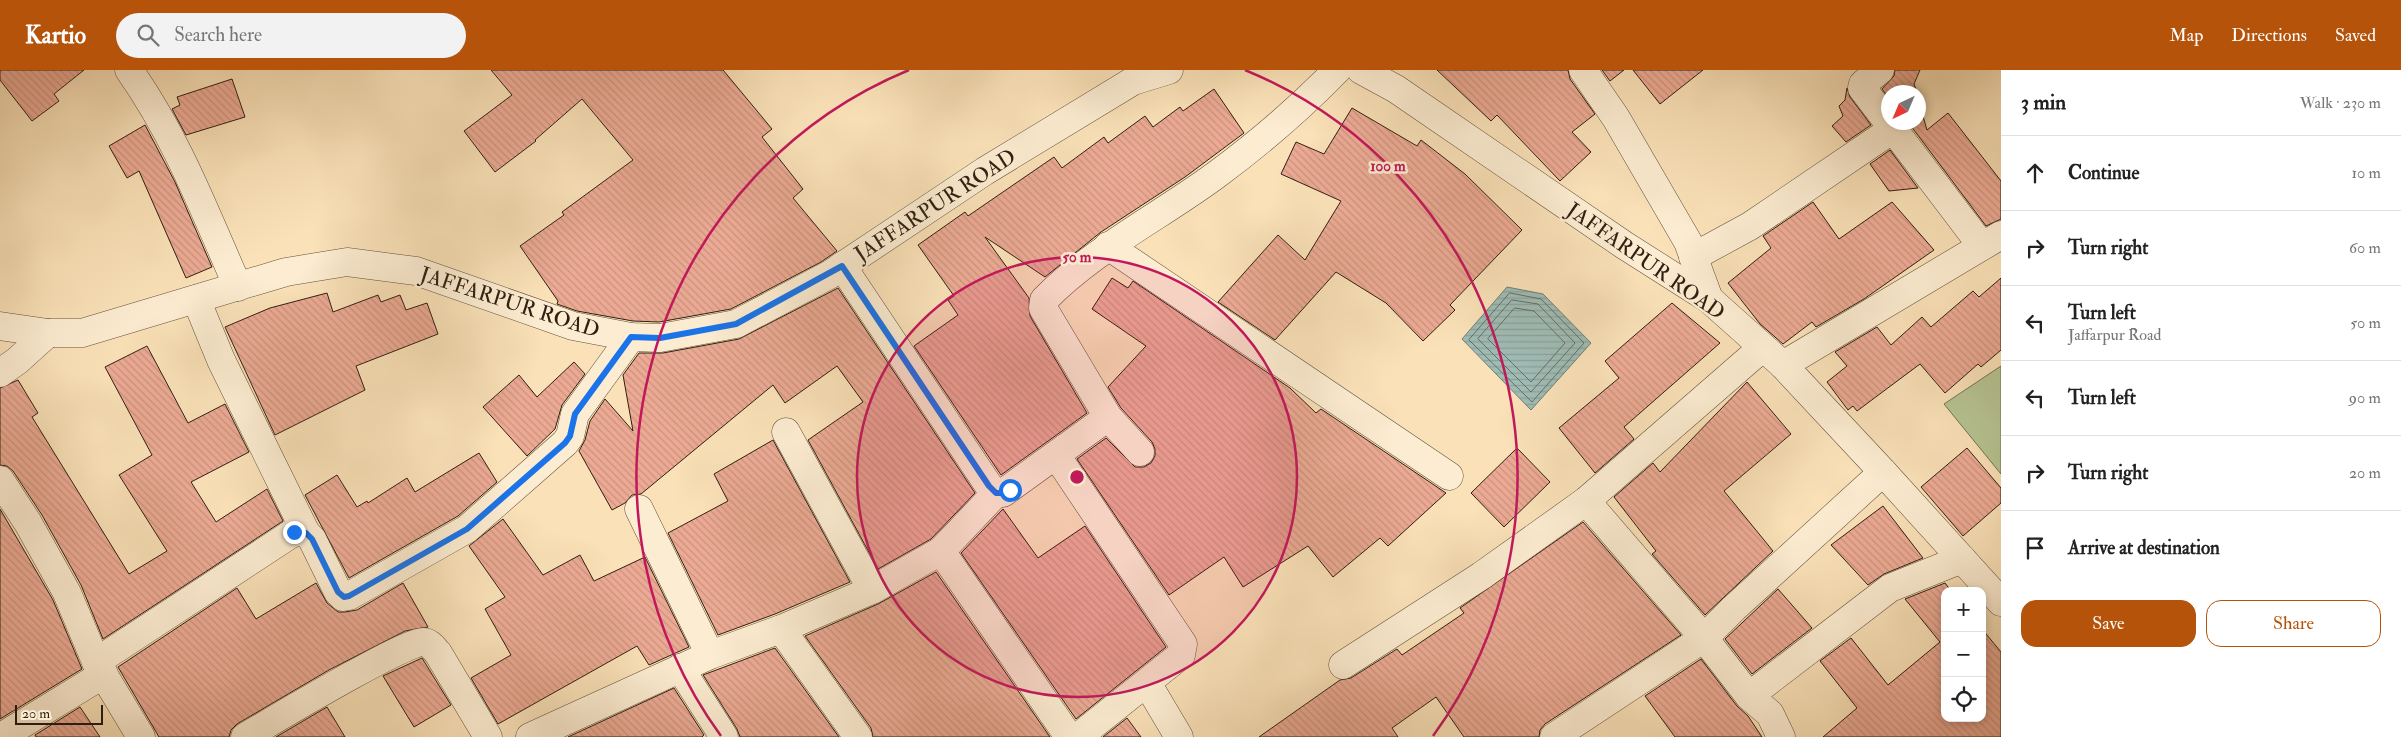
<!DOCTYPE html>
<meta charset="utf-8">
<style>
body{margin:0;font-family:"IM FELL Double Pica",serif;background:#f2f2f2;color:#222}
.controls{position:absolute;right:15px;bottom:15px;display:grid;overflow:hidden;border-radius:10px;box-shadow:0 2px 8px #0003}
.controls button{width:45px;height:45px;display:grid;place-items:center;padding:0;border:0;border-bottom:1px solid #e0e0e0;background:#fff;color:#222;font:25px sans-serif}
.compass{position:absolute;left:1881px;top:15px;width:45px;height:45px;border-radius:50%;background:#fff;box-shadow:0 2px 8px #0003;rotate:224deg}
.scale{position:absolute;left:15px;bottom:12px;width:88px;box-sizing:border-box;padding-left:5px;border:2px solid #2f1f12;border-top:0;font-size:14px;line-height:18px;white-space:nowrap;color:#2f1f12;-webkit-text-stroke:4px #fcecd1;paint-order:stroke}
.stop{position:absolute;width:15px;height:15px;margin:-11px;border:4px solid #1a73e8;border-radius:50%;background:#fff}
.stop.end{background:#1a73e8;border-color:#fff;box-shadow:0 1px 5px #0008}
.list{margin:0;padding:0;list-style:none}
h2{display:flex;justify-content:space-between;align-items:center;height:65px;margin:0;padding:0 20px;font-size:21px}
h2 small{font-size:16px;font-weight:400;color:#767676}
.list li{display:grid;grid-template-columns:32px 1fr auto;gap:15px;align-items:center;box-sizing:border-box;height:75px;padding:0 20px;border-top:1px solid #e0e0e0}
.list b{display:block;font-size:19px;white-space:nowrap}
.list p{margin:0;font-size:16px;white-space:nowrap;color:#767676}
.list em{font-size:16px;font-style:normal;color:#767676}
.actions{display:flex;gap:10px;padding:15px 20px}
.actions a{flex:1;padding:11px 0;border:1px solid #b45309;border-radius:15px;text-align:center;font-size:18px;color:#b45309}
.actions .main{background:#b45309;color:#fff}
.icon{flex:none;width:28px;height:28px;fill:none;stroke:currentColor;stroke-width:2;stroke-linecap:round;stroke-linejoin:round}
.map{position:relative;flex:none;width:2001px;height:667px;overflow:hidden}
header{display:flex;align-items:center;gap:30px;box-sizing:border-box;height:70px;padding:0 25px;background:#b45309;color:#fff}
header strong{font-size:24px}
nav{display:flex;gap:28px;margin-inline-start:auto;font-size:18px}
.search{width:350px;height:45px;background:#f2f2f2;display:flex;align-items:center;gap:12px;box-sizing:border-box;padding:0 18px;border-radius:28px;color:#767676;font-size:19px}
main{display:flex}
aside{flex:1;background:#fff}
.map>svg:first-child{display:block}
.green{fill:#b7c494;stroke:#737253}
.water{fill:url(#water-rules);stroke:#727d74}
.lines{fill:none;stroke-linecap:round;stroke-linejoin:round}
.shore{stroke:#676e64;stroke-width:1}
.building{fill:url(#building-back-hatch);stroke:#2f1f12}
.minor-casing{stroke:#62503c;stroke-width:29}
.minor{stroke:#fcecd1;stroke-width:28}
.route{stroke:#1a73e8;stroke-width:6}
.ring{fill:none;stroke:#c2185b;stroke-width:2.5}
.labels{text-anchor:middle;stroke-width:5;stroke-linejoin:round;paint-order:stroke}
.street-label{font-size:21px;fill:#2f1f12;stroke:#fcecd1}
.centre{fill:#c2185b;stroke:#fcecd1;stroke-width:2.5}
.ring-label{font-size:15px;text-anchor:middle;font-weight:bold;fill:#c2185b;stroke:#fcecd1;stroke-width:5;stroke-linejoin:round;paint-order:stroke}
</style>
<header>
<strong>Kartio</strong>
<div class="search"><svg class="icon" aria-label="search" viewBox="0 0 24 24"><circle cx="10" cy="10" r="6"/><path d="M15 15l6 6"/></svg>Search here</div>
<nav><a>Map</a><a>Directions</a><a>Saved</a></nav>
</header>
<main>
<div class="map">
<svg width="2001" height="667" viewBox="0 0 2001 667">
<defs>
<pattern id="water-rules" width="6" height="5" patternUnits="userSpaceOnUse" patternTransform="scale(1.25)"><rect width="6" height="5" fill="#9fbcb5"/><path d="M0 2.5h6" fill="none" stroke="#89a19b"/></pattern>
<pattern id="building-back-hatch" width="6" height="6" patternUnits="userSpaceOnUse" patternTransform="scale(1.25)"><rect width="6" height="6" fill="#ecaa94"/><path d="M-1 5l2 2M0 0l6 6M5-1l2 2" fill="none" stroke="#cb927f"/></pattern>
</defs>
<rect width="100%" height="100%" fill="#fae1b8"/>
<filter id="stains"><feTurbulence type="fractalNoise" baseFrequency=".004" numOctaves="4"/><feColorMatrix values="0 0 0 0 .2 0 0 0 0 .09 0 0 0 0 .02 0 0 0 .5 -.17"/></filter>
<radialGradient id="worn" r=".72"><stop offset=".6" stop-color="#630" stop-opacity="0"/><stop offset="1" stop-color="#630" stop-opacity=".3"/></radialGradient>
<polygon class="green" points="2001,296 2001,404 1944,334"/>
<polygon class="water" points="1507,217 1543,224 1591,273 1531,340 1462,269"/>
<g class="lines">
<g class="shore">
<polygon points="1510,223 1541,229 1584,273 1532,332 1469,270"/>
<polygon points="1512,230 1538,234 1575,273 1531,322 1478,269"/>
<polygon points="1515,238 1534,241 1565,273 1531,312 1488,269"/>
</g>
</g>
<g class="building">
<polygon points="0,0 84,0 54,24 59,31 32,51 0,10"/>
<polygon points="491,0 723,0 772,59 762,67 803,119 793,128 837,181 821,192 731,239 659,252 633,251 577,241 557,234 558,231 520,176 564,145 562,142 633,90 582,29 535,70 536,71 495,102 464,61 512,25"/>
<polygon points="1437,0 1568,0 1570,9 1595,44 1572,62 1591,82 1560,111 1497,45 1491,51"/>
<polygon points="1602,0 1624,0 1610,11"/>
<polygon points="1633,0 1703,0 1660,34"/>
<polygon points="1895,0 1920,0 1914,14 1917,22 1888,22 1888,27 1882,19 1894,6"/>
<polygon points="232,9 245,47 186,65 172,39 180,35 177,27"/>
<polygon points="1847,18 1850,27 1871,55 1846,72 1832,56 1843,46 1839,36 1845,30"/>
<polygon points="1214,19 1244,63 1185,107 1101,162 1045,207 985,167 1029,228 1030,246 1087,343 1001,405 914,276 958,245 948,230 954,226 918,175 965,142 968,146 1054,87 1062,98 1104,67 1108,73 1145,46 1153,57 1180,37 1183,41"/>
<polygon points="1918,29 1927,60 1948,43 2001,111 2001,149 1986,156 1908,52 1918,52"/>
<polygon points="1352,38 1417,76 1421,70 1465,104 1522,160 1450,235 1455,240 1423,271 1386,233 1336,202 1275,270 1218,232 1278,165 1305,190 1341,131 1281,104 1296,72 1324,84"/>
<polygon points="145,55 175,112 212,197 186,208 139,101 127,108 109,76"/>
<polygon points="1890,80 1918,118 1889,121 1870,94"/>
<polygon points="1813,132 1839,169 1892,132 1934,180 1864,229 1816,257 1812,252 1783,274 1760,254 1728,213 1771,178 1763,166"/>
<polygon points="1112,208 1128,218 1133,211 1290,318 1316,343 1321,339 1446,423 1388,476 1380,468 1333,507 1308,476 1243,517 1224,487 1169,525 1077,389 1106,368 1135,397 1144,397 1151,393 1155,386 1155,379 1152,372 1121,338 1108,317 1146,276 1092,239"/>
<polygon points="2001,208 2001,280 1981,297 1978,294 1945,323 1920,294 1857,341 1853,336 1848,340 1827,312 1847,296 1835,282 1877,257 1891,275 1922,247 1931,257 1973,221 1979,227"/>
<polygon points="838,218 975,423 931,469 878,499 808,370 863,332 837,296 785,333 773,315 641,424 632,425 625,433 612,440 579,381 585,370 590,351 605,329 633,361 623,305 639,283 663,283 739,269"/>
<polygon points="327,223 333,242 378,225 381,232 400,225 406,240 427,233 438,264 356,296 365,320 275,365 225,257 270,238"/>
<polygon points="1672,233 1720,273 1624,357 1634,369 1595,403 1559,358 1619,308 1605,291"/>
<polygon points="147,276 188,353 225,334 249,382 191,412 216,452 267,419 283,451 103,569 81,515 42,445 13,401 7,396 0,395 0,318 18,310 38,343 32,347 129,504 167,481 119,405 152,385 105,297"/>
<polygon points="574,292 585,304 562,335 555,359 527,386 483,337 519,305 537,327"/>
<polygon points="1747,312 1791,364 1724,421 1773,481 1705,545 1652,484 1656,481 1614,427 1653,393 1660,402"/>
<polygon points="773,370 850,512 775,544 718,565 668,463 728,431 714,404"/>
<polygon points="1517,378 1550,412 1504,457 1471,423"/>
<polygon points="1967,378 2001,418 2001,433 1963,466 1921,417"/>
<polygon points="479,383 497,412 458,446 349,508 305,425 337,405 357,437 367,431 368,433 407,408 415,422"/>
<polygon points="1883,436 1923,488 1884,504 1868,515 1831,475"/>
<polygon points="0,439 53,530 82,599 0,649"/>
<polygon points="1003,439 1038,488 1085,456 1166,577 1076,649 961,483"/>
<polygon points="503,449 543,505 580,485 594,511 645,487 689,577 649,595 637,576 498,654 471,608 511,585 485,539 505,527 469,476"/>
<polygon points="1583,452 1681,565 1545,654 1540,660 1539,667 1464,667 1436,627 1392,658 1398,667 1259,667 1340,610 1351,608 1397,579 1402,585 1464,543 1460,538"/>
<polygon points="936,502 1050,667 873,667 871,658 805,566 878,534"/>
<polygon points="316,513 327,533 338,542 345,542 357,540 403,513 428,557 405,561 329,600 237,654 231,660 229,667 159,667 118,597 237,518 256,549"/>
<polygon points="1945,513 1951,521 1945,521 1945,648 1982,648 1982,559 2001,582 2001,667 1823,667 1857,638 1820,591 1851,568 1888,615 1940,572 1905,529"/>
<polygon points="1778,519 1812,558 1752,604 1725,569"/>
<polygon points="775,578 839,667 740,667 737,659 703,605"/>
<polygon points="422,588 451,635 414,657 383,606"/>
<polygon points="1701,589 1737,636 1748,646 1762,667 1675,667 1645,626"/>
<polygon points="674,618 704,665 702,667 568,667"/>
<polygon points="80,637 100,667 36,667 35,665"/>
<polygon points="327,637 345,667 276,667 315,644"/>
<polygon points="1127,648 1141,667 1103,667"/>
</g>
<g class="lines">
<g class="minor-casing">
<g id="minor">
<path d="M129,0C177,68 204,140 238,217"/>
<polyline points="1361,0 1396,19 1624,175 1709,229 1783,295 1883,402 2001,532"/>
<polyline points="1583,0 1616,48 1688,172 1709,229"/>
<polyline points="1880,0 1863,14 1862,18 1982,176"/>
<polyline points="1108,176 1449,406"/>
<polyline points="1693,187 1750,156 1893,59"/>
<path d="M842,196L989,416L996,423H1003L1108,347L1043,238L1044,230C1094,179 1159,147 1216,105C1258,74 1300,38 1337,0"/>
<polyline points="196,229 221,290 306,463"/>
<polyline points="0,256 48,263 82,263 286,202 347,192 416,201 573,256 631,267 660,268 736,254 829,205 985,101 1133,11 1169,0"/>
<polyline points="1783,295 2001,165"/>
<polyline points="0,303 17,291 48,263"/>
<polyline points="1108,347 1140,382"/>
<polyline points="786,362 872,520"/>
<polyline points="1056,385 1183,574 1181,585 1078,667"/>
<polyline points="0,410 28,453 67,523 96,592 141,667"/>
<polyline points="1586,431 1704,568 1749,626 1770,644 1781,667"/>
<polyline points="639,439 710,585"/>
<polyline points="941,481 996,423"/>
<polyline points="781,559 858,667"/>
<polyline points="96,592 294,462 306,463 312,469 338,522 343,527 349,526 467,459 565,373 570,366 575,344 631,267"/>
<polyline points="1343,595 1481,506 1586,431 1762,278"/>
<polyline points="680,598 724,667"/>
<polyline points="1147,613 1179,667"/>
<polyline points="1749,626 1890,518 1962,489"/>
<polyline points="1,667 104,604"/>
<path d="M245,667C269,653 407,570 423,572C430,572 434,579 438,583L488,667"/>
<polyline points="530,667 710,585 781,559 872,520 941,481 1069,667"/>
<polyline points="1554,667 1704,568 1734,538 1883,402"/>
</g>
</g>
<use href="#minor" class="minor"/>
</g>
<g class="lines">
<polyline class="route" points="294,462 306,463 312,469 338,522 344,527 349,526 467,459 565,373 570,366 575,344 631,267 660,268 736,254 842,196 989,416 996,423 1003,423 1010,420"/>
</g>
<circle cx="1077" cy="407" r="220" fill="#c2185b" fill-opacity=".12"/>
<g class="ring">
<circle cx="1077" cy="407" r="220"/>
<path d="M721 666A440 440 0 0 1 909 0M1245 0A440 440 0 0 1 1433 666"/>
</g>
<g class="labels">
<g class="street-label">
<text transform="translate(935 135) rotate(-33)" y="7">JAFFARPUR ROAD</text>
<text transform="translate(1646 191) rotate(35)" y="7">JAFFARPUR ROAD</text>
<text transform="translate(510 232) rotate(18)" y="7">JAFFARPUR ROAD</text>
</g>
</g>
<circle cx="1077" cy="407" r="8" class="centre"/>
<g class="ring-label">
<text x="1388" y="101">100 m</text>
<text x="1077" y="192">50 m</text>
</g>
<rect width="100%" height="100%" filter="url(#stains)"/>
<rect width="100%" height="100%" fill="url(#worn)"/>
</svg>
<div class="controls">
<button>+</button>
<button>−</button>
<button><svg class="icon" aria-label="locate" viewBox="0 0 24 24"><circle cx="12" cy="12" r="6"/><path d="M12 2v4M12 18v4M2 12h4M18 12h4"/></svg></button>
</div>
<svg class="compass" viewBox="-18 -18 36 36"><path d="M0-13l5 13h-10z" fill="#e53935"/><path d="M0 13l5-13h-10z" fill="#767676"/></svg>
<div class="scale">20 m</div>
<div class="stop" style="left:1010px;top:420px"></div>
<div class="stop end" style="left:294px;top:462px"></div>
</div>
<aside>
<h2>3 min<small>Walk · 230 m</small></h2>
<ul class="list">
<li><svg class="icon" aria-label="ahead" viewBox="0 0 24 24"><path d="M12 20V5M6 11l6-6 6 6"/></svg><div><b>Continue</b></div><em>10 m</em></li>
<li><svg class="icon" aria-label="right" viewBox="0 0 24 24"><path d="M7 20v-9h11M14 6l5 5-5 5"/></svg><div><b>Turn right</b></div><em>60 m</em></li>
<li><svg class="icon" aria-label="left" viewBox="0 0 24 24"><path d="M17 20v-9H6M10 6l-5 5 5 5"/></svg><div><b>Turn left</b><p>Jaffarpur Road</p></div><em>50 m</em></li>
<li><svg class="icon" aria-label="left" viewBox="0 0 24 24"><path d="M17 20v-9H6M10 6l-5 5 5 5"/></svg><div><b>Turn left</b></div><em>90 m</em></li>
<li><svg class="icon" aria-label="right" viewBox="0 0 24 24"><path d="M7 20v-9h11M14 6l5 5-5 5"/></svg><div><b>Turn right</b></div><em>20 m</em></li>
<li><svg class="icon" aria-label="arrive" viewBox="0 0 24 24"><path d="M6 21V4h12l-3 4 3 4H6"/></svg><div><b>Arrive at destination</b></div></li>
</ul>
<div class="actions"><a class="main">Save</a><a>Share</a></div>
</aside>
</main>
